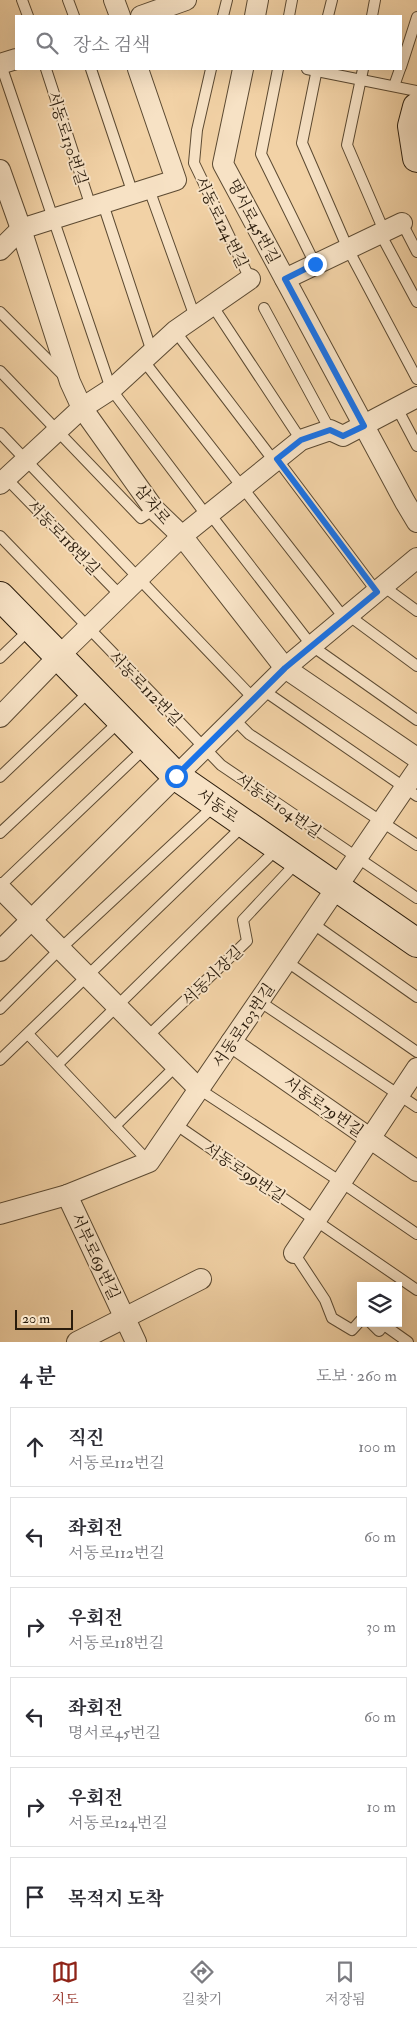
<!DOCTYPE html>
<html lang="ko">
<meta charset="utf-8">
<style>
body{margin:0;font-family:"IM FELL Double Pica","Noto Serif KR",serif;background:#f2f2f3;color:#2b2b33}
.controls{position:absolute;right:15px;bottom:15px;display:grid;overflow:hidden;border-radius:0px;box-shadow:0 5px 20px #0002}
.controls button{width:45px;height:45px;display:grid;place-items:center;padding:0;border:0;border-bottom:1px solid #e1e1e2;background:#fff;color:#2b2b33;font:25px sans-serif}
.scale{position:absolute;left:15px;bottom:12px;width:58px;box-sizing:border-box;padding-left:5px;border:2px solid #2a1c0c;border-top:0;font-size:14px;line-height:18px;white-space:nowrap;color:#2a1c0c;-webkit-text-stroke:4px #f7e2c5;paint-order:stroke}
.stop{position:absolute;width:15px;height:15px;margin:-11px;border:4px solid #1a73e8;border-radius:50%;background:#fff}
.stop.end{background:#1a73e8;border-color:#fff;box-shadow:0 1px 5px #0008}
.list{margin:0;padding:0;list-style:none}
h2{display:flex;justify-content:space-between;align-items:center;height:65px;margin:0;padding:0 20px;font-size:21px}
h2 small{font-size:16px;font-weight:400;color:#7c7c81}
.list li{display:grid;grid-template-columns:32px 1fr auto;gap:15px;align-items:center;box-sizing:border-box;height:80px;margin:0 10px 10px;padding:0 10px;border:1px solid #e1e1e2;border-radius:0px}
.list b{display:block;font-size:19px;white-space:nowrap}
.list p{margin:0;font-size:16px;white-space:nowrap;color:#7c7c81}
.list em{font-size:16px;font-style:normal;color:#7c7c81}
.icon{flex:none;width:28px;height:28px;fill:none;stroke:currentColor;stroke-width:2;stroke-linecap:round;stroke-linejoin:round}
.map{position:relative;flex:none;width:417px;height:1342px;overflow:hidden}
.search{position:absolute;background:#fff;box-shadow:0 5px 20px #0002;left:15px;right:15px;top:15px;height:55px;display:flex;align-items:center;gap:12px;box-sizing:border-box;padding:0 18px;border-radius:0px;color:#7c7c81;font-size:19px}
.sheet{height:605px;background:#fff}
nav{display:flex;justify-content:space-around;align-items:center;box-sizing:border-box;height:70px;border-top:1px solid #e1e1e2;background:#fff;font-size:14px;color:#7c7c81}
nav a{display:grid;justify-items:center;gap:2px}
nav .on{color:#8f2418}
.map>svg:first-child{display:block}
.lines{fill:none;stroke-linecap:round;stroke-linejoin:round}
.lane-casing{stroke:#5c4a32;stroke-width:12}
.street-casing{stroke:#5c4a32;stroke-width:22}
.secondary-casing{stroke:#2a1c0c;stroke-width:30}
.lane{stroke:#f7e2c5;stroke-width:10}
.street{stroke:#f7e2c5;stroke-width:20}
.secondary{stroke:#f7e2c5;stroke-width:28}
.route{stroke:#1a73e8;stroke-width:6}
.labels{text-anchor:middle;stroke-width:4;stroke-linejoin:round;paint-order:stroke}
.street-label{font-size:16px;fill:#2a1c0c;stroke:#f7e2c5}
</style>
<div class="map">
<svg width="417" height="1342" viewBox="0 0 417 1342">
<rect width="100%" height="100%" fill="#f2d2a6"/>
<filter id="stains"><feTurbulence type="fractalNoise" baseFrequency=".004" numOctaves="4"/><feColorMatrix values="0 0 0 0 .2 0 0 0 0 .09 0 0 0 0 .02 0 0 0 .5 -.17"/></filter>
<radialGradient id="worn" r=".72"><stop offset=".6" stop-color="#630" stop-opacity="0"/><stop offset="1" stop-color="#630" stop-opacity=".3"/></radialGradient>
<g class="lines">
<g class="lane-casing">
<g id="lane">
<polyline points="22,0 28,16"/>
<polyline points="68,0 74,16"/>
<polyline points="223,16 227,0"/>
<polyline points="289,16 292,0"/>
<polyline points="328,16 332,0"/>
<polyline points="372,16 375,0"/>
<polyline points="0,62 111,389 207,516"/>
<polyline points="401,67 417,17"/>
<polyline points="46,69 91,207"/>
<polyline points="91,69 133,194"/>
<polyline points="211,69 197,130 194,163 250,279"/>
<polyline points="278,69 261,154 315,264"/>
<polyline points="307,69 417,91"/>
<polyline points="317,69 302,143 348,249 417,379"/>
<polyline points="363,69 347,145 384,231"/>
<polyline points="394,86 400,69"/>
<polyline points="149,189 195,317"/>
<polyline points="103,204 152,352"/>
<polyline points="402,223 417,252"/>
<polyline points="380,233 417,302"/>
<polyline points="212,305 301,440"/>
<polyline points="264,308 330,430"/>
<polyline points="0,312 64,376"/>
<polyline points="175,331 274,461"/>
<polyline points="143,360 345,619"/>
<polyline points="0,371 141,518 154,509"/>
<polyline points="397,408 417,446"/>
<polyline points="0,433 254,699"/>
<polyline points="277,459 377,592"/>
<polyline points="4,476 121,596"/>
<polyline points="210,514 312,646 417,720"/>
<polyline points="0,536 221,765 417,898"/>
<polyline points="383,586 417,611"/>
<polyline points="348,615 417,666"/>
<polyline points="0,658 30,629"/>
<polyline points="263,690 417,796"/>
<polyline points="234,719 249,734 417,845"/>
<polyline points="0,777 91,690"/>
<polyline points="0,833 120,721"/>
<polyline points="0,886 146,747"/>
<polyline points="312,923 417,997"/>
<polyline points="286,961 417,1052"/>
<polyline points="259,1001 417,1107"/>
<polyline points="0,1009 60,949 215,805"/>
<polyline points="28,1034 149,1162"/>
<polyline points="147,1037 247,941 243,920 298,861"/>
<polyline points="0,1060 244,825"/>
<polyline points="58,1064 278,848"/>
<polyline points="199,1089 341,1182 417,1234"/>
<polyline points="175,1124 417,1290"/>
<polyline points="115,1126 176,1066"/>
<polyline points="294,1253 325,1300 332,1318 352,1330 361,1320"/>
<polyline points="371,1323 379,1331 384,1325 408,1342"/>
</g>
</g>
<g class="street-casing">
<g id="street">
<polyline points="114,0 120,16"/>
<polyline points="141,16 186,0"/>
<polyline points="255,16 258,0"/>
<polyline points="0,64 16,59"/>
<polyline points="243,69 223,164 405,502 417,522"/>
<polyline points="0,170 21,229 70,382 82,408 154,509 182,536 285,668 417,758"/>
<polyline points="0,250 21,229 176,180 138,69"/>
<polyline points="285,279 402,223"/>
<polyline points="0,484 82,408 113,388 175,331 250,279"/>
<polyline points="0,717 59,656 182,536 301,440 330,430 343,436 417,397"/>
<polyline points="0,888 199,1089"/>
<polyline points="0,951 285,668 417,558"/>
<polyline points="231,1042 417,1171"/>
<polyline points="67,1195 136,1342"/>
<polyline points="0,1214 67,1195 149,1162 417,770"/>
<polyline points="294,1253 417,1068"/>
<polyline points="77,1342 201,1279"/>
</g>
</g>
<g class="secondary-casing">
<g id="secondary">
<polyline points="417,107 412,126 417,158"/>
<polyline points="0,596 176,776 417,943"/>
</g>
</g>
<use href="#lane" class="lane"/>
<use href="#street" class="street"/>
<use href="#secondary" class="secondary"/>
</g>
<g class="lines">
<polyline class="route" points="176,776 285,668 377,592 277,459 301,440 330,430 343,436 364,426 285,279 315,264"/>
</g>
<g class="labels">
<g class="street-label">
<text transform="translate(68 138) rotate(72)" y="6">서동로130번길</text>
<text transform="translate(254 221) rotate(62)" y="6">명서로45번길</text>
<text transform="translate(222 222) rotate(64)" y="6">서동로124번길</text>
<text transform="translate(153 504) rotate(50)" y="6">삼차로</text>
<text transform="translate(64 537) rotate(46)" y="6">서동로118번길</text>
<text transform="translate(146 688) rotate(46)" y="6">서동로112번길</text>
<text transform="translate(218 805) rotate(35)" y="6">서동로</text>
<text transform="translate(279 805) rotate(35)" y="6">서동로104번길</text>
<text transform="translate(212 975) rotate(-44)" y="6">서동시장길</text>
<text transform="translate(243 1025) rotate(-56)" y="6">서동로103번길</text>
<text transform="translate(324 1106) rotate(35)" y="6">서동로79번길</text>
<text transform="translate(245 1172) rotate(34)" y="6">서동로99번길</text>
<text transform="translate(96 1256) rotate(65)" y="6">서부로69번길</text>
</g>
</g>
<rect width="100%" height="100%" filter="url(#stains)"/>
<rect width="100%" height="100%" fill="url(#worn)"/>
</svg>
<div class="controls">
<button><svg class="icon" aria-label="layers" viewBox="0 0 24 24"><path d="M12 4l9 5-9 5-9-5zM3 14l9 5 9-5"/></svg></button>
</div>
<div class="scale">20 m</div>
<div class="stop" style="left:176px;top:776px"></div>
<div class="stop end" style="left:315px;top:264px"></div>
<div class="search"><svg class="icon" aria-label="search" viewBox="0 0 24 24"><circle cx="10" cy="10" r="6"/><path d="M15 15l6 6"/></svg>장소 검색</div>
</div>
<section class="sheet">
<h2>4 분<small>도보 · 260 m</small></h2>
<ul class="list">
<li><svg class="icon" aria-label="ahead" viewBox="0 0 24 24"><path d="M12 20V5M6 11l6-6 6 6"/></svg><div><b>직진</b><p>서동로112번길</p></div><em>100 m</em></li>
<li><svg class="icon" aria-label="left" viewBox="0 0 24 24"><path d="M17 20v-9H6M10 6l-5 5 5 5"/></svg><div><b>좌회전</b><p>서동로112번길</p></div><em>60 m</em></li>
<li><svg class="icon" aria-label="right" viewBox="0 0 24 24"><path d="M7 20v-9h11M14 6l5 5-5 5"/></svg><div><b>우회전</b><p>서동로118번길</p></div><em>30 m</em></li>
<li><svg class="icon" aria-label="left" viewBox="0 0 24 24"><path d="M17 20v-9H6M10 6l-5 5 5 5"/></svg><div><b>좌회전</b><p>명서로45번길</p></div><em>60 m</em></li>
<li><svg class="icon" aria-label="right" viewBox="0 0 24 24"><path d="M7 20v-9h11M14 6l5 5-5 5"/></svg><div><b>우회전</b><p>서동로124번길</p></div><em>10 m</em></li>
<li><svg class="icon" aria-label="arrive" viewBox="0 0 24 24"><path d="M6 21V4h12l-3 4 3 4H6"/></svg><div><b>목적지 도착</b></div></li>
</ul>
</section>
<nav>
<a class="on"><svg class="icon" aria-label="map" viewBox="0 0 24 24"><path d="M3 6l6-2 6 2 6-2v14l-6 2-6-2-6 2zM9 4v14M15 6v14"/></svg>지도</a>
<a><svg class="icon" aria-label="directions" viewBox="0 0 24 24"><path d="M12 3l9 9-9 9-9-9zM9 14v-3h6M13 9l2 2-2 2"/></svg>길찾기</a>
<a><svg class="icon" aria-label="saved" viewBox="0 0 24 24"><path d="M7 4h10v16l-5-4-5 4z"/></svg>저장됨</a>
</nav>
